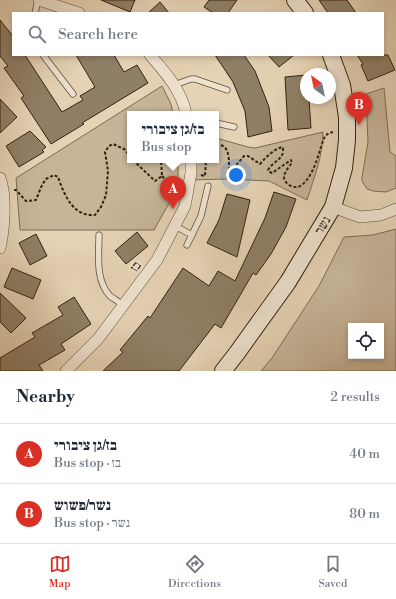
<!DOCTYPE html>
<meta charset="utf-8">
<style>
body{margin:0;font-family:"Libre Bodoni","Frank Ruhl Libre",serif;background:#f6f6f7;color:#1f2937}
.controls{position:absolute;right:12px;bottom:12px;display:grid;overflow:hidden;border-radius:0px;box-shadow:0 2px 6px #0003}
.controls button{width:36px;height:36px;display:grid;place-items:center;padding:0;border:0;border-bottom:1px solid #e0e1e3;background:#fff;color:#1f2937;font:20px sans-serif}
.compass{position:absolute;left:300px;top:68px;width:36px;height:36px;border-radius:50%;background:#fff;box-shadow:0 2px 6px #0003;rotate:327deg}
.you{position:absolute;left:236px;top:175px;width:14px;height:14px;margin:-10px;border:3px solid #fff;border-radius:50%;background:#1a73e8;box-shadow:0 0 0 6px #1a73e833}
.badge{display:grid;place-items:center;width:26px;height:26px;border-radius:50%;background:#d93025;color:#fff;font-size:13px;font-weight:700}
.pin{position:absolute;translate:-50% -33px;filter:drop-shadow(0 1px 2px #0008)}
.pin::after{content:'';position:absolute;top:21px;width:14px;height:12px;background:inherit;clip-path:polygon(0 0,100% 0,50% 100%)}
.popup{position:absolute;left:127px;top:111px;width:92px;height:52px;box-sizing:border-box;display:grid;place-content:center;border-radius:0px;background:#fff;filter:drop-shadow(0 1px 3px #0005);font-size:13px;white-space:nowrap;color:#747a83}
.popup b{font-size:15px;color:#1f2937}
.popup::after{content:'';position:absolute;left:50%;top:100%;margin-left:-8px;border:8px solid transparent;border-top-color:#fff}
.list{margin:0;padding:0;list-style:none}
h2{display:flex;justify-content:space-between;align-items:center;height:52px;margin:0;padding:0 16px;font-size:17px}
h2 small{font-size:13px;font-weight:400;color:#747a83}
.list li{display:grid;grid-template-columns:26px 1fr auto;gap:12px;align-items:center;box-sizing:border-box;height:60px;padding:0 16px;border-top:1px solid #e0e1e3}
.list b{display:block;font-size:15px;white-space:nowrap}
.list p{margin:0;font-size:13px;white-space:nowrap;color:#747a83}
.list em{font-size:13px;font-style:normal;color:#747a83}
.icon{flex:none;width:22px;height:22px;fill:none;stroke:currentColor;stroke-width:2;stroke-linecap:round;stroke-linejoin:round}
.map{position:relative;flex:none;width:396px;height:371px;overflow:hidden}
.search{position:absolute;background:#fff;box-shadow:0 2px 6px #0003;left:12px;right:12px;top:12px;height:44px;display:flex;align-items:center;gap:10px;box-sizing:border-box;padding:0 14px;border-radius:0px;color:#747a83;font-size:15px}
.sheet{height:172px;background:#fff}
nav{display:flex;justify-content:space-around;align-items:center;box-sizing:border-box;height:56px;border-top:1px solid #e0e1e3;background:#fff;font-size:11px;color:#747a83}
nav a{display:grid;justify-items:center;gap:2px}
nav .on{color:#d93025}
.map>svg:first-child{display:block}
.green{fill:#c7b599;stroke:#7c6c54;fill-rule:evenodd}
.building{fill:#8f7f66;stroke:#312310}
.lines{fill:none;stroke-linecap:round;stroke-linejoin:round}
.lane-casing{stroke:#5e4f39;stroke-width:7}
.street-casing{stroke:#5e4f39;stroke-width:12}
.secondary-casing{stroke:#312310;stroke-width:18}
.path{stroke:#312310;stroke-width:2;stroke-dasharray:3 2;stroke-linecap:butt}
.lane{stroke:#efe2cf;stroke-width:5.5}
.street{stroke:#efe2cf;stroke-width:11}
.secondary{stroke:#efe2cf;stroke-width:16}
.labels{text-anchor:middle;stroke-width:3;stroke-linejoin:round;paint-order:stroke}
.street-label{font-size:13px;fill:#312310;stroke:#efe2cf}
</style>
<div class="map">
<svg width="396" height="371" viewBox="0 0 396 371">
<rect width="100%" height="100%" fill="#e6d3b5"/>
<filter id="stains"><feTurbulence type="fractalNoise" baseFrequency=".005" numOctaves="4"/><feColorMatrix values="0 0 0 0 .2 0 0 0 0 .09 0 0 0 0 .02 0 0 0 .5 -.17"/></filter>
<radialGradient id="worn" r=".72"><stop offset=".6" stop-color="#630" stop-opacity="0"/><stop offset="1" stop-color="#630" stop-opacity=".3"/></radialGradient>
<g class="green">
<polygon points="162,86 171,104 173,114 130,114 130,160 178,160 178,177 172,198 154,230 20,230 16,178"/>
<polygon points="384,88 390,152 396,156 396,188 386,192 373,191 367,189 362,181 362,177 368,142 366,94"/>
<path d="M323,132C323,156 314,178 307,200L269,181L227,179L191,180L193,160H216V138L248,147L255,148Z"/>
<path d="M396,229V371H261L272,358L319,286L344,237L373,235ZM351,326H381V356H351Z"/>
</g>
<g class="building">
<polygon points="101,0 135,0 130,12"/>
<polygon points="209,0 237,0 228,13 213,13 204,7"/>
<polygon points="319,0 347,0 356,13 328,13"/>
<polygon points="160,2 169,13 148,13"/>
<polygon points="0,20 13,36 13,55 25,55 62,112 83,100 80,96 95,87 76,55 114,55 124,72 137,65 148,83 82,123 84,124 51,144 21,98 24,96 4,68 8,66 0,56"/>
<polygon points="215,55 244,55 255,71 269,107 272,131 248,137 245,111 233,82"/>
<polygon points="268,55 294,55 279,67"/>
<polygon points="357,55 388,55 395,70 368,81 361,65 363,64"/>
<polygon points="306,75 306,98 309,98 311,128 288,130 285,77"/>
<polygon points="0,99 17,117 0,133"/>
<polygon points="30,131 46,147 42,150 44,152 19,167 6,146"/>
<polygon points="274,192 296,199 286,227 271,254 256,275 253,273 221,328 215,324 179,371 103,371 123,352 120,350 148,316 150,318 183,268 209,286 218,271 235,281 265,218"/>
<polygon points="227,194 250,200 237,257 207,243 219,220"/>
<polygon points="137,232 148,246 126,264 115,251"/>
<polygon points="36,234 47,256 30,265 19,243"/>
<polygon points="12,268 41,280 33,299 4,287"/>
<polygon points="0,293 26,318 11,333 0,322"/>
<polygon points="74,297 91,324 61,344 65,350 39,365 43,371 0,371 0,358 35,337 32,333 63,315 58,307"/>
</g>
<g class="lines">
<g class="lane-casing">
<g id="lane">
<polyline points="35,13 38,0"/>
<polyline points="43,55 73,94"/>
<polyline points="174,85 191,79 195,79 227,90"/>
<polyline points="216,123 234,127"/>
<polyline points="175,226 192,235"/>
<path d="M99,235C99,255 95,280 110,296C114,299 119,302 123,305"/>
<polyline points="187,245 201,216 208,186"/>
</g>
</g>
<g class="street-casing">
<g id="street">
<polyline points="39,0 79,13"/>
<path d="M150,55C165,72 182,91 186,114"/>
<path d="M0,178C7,196 4,230 0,248"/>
<polyline points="333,207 360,217 381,215 396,209"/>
<polyline points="66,371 98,339 157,260 185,206 191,173 191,160"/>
</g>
</g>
<g class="secondary-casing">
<g id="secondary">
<polyline points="295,0 305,13"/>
<polyline points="223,371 237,353 288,282 333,207 344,168 347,140 347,117 342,85 331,55"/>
</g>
</g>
<g class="path">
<polyline points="167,114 175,112"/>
<path d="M216,144C218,145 221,145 223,146C230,150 229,164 229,172L233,169L244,156H248L260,164C267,156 273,150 282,147L283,148C283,149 283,155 282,155C279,161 272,163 268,170L270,172L272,173L291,160L292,163C289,166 285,172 284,176C283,182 291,188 297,187C300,187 303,184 305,182C316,170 319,150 325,136L329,133L333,132"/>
<polyline points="133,160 155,181 162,176 161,160"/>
<polyline points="201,175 205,176 206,160"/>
<polyline points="162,176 176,191"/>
<path d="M14,190H16L26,201L36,200L42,185L46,179L54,175L58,177C63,191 70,210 85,214C88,215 92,215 95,215L101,207L106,195L108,171L105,152L109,146L113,144L124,149L130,156"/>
</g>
<use href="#lane" class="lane"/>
<use href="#street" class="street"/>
<use href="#secondary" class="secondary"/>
</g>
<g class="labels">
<g class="street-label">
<text transform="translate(322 225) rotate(-59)" y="5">נשר</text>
<text transform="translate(135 266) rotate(-53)" y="5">בז</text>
</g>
</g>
<rect width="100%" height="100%" filter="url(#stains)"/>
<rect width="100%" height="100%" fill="url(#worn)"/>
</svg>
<div class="controls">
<button><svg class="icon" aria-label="locate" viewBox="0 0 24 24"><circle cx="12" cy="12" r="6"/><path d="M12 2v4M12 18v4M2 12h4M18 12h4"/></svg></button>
</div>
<svg class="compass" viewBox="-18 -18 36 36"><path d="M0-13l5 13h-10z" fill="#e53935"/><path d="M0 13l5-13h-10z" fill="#747a83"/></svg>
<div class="you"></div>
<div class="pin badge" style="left:173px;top:209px">A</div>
<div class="popup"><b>בז/גן ציבורי</b>Bus stop</div>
<div class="pin badge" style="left:359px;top:125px">B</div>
<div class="search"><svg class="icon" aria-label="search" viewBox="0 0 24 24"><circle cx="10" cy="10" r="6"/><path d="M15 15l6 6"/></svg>Search here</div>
</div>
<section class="sheet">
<h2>Nearby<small>2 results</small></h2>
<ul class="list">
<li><span class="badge">A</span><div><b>בז/גן ציבורי</b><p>Bus stop · בז</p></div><em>40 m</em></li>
<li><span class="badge">B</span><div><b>נשר/פשוש</b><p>Bus stop · נשר</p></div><em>80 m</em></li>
</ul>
</section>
<nav>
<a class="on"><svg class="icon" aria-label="map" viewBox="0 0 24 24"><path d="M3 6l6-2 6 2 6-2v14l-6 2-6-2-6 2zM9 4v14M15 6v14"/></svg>Map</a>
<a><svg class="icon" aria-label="directions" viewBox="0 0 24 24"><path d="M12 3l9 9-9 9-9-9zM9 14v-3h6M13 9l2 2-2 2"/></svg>Directions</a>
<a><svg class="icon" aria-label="saved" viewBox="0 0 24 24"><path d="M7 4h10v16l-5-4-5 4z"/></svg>Saved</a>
</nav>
